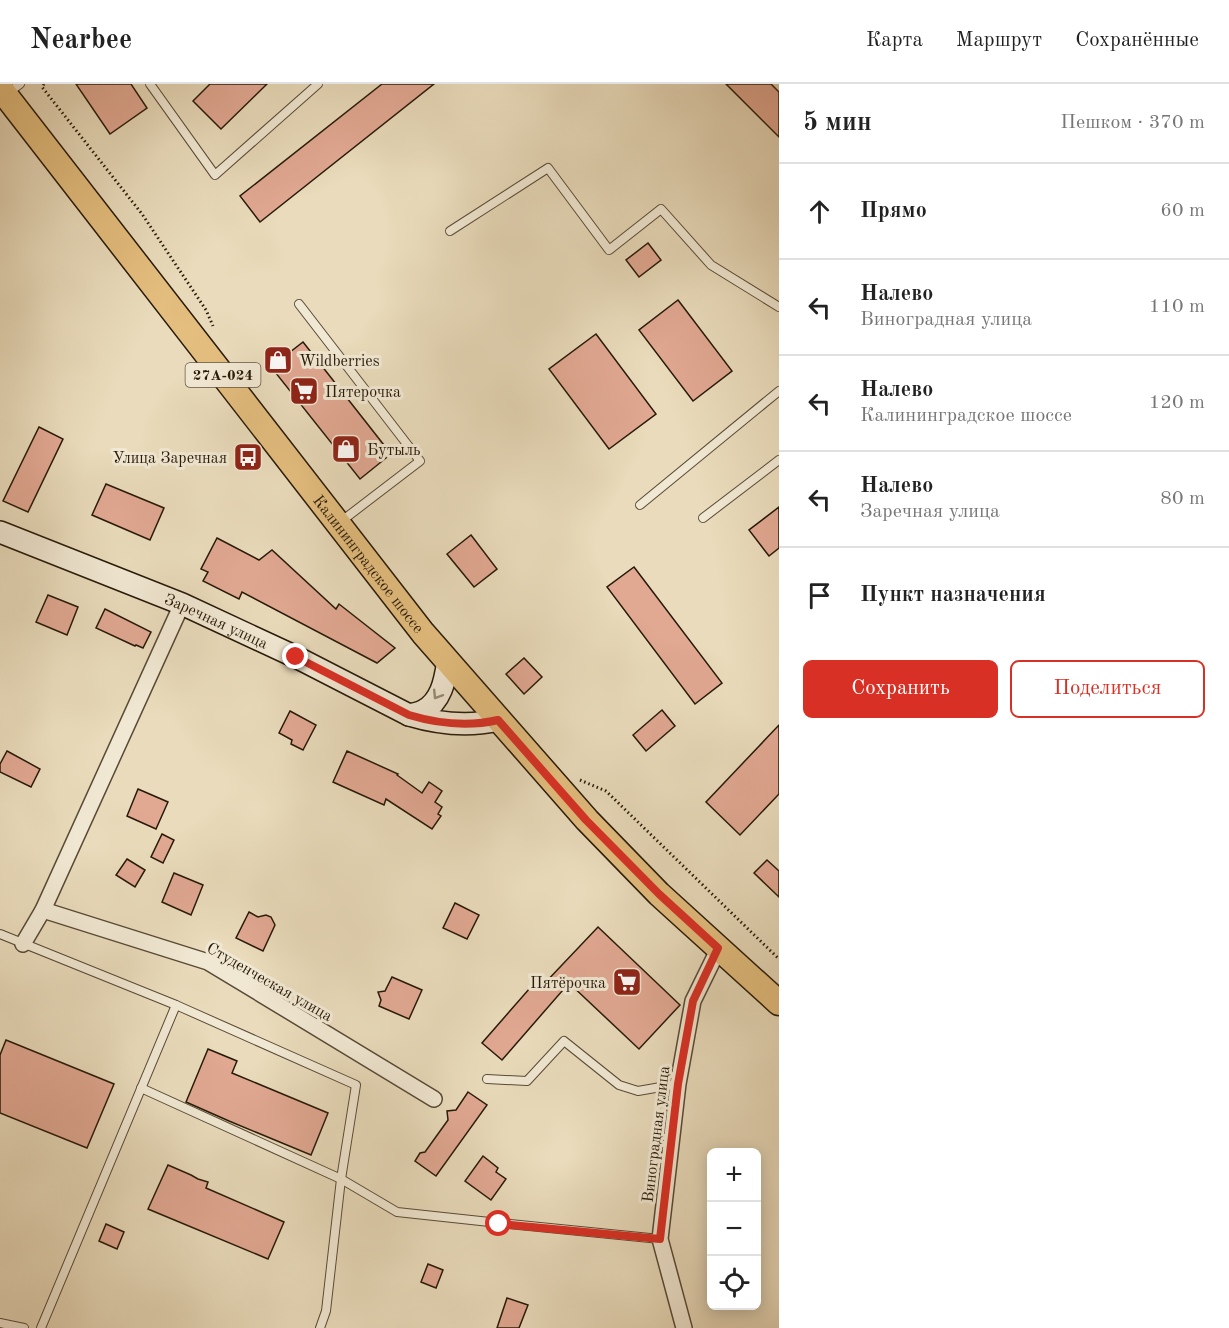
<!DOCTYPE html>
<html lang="ru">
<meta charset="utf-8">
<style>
body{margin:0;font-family:"Old Standard TT",serif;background:#f6f6f6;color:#222}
.controls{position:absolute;right:18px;bottom:18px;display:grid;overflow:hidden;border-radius:9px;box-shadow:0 3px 15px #0003}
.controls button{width:54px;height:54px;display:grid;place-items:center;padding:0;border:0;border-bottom:2px solid #e0e0e0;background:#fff;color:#222;font:30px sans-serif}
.stop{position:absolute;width:18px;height:18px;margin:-14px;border:4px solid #d93025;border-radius:50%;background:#fff}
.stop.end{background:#d93025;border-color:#fff;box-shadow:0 2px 6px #0008}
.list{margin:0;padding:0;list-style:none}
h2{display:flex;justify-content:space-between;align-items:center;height:78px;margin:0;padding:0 24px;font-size:26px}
h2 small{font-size:20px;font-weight:400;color:#767676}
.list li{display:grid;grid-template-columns:39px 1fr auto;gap:18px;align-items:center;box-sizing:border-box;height:96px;padding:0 24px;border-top:2px solid #e0e0e0}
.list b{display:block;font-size:22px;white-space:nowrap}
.list p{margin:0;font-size:20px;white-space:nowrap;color:#767676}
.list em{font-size:20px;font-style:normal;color:#767676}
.actions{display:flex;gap:12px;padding:18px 24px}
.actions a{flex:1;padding:14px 0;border:2px solid #d93025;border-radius:9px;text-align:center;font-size:21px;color:#d93025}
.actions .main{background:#d93025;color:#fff}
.icon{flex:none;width:33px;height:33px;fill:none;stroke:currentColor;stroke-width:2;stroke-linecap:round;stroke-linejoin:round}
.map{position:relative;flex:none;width:779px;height:1244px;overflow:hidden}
header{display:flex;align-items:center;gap:36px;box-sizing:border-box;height:84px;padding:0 30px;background:#fff;border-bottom:2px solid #e0e0e0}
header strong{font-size:28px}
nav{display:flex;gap:33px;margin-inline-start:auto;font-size:21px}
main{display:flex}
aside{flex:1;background:#fff}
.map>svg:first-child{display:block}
.building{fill:#e1a892;stroke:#271908;stroke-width:1.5}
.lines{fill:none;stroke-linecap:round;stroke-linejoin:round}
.service-casing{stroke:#584a35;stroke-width:10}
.minor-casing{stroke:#584a35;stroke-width:18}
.secondary-casing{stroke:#271908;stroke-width:24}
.primary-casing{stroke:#271908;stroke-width:27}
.path{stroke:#271908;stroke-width:3;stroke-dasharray:1.5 3;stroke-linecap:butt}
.service{stroke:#f1e8d3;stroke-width:8}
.minor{stroke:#f1e8d3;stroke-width:15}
.secondary{stroke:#f1e8d3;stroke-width:21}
.primary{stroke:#e4be7e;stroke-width:24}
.oneway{stroke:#968b78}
.route{stroke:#d93025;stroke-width:8}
.labels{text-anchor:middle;stroke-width:6;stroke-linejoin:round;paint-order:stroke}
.shield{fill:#f1e8d3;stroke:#645745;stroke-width:1.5}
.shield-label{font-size:15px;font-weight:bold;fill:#271908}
.poi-label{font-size:16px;fill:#271908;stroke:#f1e8d3;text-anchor:start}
.street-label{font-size:16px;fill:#271908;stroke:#f1e8d3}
</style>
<header>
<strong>Nearbee</strong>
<nav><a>Карта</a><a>Маршрут</a><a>Сохранённые</a></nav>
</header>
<main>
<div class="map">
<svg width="779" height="1244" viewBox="0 0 779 1244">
<rect width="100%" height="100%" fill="#e9dbbb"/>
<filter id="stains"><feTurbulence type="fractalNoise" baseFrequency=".00333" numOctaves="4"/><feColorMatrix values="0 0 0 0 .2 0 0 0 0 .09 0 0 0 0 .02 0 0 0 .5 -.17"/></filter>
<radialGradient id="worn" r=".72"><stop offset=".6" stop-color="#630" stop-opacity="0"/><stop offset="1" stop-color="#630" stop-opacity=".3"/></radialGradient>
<g class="building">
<polygon points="76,0 131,0 147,24 110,50"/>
<polygon points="210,0 267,0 221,45 193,17"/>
<polygon points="382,0 434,0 260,138 240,112"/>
<polygon points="726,0 771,0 779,8 779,53"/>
<polygon points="648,159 661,176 639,193 626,176"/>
<polygon points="678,216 732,287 693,317 639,246"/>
<polygon points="596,250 656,330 609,365 549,285"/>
<polygon points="303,258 391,370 360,395 271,283"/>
<polygon points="39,343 63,355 28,428 3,417"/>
<polygon points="106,400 164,424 150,456 92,431"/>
<polygon points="779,423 779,464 769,472 749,446"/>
<polygon points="471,451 497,485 474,503 447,470"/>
<polygon points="217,454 259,476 272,466 336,525 339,520 395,564 377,579 242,508 239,515 203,497 208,488 201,485"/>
<polygon points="634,483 722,599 695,620 607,503"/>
<polygon points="48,511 78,523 67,551 36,538"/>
<polygon points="105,525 151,548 143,564 136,561 135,562 96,544"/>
<polygon points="524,574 542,593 524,610 506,590"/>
<polygon points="662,626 675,642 646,667 633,651"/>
<polygon points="290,627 316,641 303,666 291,660 292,656 279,649"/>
<polygon points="779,641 779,710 740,751 706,718"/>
<polygon points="7,667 40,685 31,703 0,688 0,680"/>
<polygon points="347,667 398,690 397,691 422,709 429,698 442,707 435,718 442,723 438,730 441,732 432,745 386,715 384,721 333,698"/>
<polygon points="138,705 168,718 156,745 127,732"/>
<polygon points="162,750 174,756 163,779 151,773"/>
<polygon points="127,775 145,786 135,803 116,791"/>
<polygon points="767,776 779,787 779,813 754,789"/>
<polygon points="174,789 203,801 191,831 162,818"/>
<polygon points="455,819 479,831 467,855 443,844"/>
<polygon points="249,828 258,833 266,831 271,833 275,841 263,867 236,854"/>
<polygon points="598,843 680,921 639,965 569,899 502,976 482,959 537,896 543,901"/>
<polygon points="392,893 422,906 409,935 379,922 381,916 378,908 385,907"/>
<polygon points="6,956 114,1000 87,1064 0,1029 0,971"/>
<polygon points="208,965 237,977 232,989 328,1029 311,1071 229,1037 186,1018"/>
<polygon points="468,1008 487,1021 436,1092 415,1077 420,1069 425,1068 448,1036 447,1027 456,1026"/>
<polygon points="483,1072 498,1084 496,1088 506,1095 491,1116 465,1097"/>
<polygon points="168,1081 191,1091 198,1095 208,1098 206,1104 284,1138 268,1175 148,1125"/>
<polygon points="106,1140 124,1148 117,1165 99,1157"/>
<polygon points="428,1180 443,1186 436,1204 421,1198"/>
<polygon points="507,1214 528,1221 519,1244 497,1244"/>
</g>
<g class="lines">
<g class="service-casing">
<g id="service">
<polyline points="150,0 215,91 318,0"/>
<polyline points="9,8 20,0"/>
<polyline points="450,147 548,84 609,166 661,125 711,181 779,223"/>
<polyline points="299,220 420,377 339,439"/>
<polyline points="640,421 779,307"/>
<polyline points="703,434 779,376"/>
<polyline points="0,850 176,921 356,1001 341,1095 326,1227 320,1244"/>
<polyline points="487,995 527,997 564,957 619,1001 638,1007 678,1000"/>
<polyline points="141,1004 341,1095 397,1128 499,1139 660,1155"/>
<polyline points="0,1239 24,1244"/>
<polyline points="41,1244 176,921"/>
</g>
</g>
<g class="minor-casing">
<g id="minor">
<polyline points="43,826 208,878 434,1015"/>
<polyline points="23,860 43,826 182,520"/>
<polyline points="684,1244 660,1155 678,1000 693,917 719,864"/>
</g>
</g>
<g class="secondary-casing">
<g id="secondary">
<path id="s1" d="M0,448L182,520L296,573L409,631C439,640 468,643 498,636"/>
<path d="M409,631C414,630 419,629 423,627C442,617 445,595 448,577"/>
</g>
</g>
<g class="primary-casing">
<g id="primary">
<path id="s2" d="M0,4L423,549L587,736L659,810L779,919"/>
</g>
</g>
<g class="path">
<polyline points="44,0 42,3 142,130 206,226 213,242"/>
<polyline points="580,696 606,707 779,875"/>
</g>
<use href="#service" class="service"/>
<use href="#minor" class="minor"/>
<use href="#secondary" class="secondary"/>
<use href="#primary" class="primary"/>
</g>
<defs><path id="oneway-chevron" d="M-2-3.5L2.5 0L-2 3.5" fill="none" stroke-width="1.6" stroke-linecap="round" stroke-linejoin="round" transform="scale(1.5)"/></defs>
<use class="oneway" href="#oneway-chevron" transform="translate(437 611) rotate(122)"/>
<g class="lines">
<path class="route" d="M296,573L409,631C439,640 468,643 498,636L586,736L659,810L718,864L693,917L678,1000L660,1155L499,1140"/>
</g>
<defs>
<g id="shop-square" transform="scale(1.5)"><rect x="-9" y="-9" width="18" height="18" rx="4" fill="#8f2418" stroke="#f1e8d3"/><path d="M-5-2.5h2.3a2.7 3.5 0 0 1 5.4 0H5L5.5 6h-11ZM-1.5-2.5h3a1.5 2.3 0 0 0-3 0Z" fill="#fff"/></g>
<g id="supermarket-square" transform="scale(1.5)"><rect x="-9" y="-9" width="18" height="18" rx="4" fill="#8f2418" stroke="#f1e8d3"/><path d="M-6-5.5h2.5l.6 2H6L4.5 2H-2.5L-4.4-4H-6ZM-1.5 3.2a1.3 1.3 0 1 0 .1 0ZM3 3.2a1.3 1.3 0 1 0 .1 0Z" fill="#fff"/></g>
<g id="bus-square" transform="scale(1.5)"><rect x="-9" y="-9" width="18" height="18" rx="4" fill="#8f2418" stroke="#f1e8d3"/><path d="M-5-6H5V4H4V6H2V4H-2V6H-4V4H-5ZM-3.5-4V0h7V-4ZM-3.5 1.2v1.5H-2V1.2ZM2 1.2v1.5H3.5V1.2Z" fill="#fff"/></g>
</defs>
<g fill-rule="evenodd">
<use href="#shop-square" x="278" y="276"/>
<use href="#supermarket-square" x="304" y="307"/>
<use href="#shop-square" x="346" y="365"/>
<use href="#bus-square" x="248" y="373"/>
<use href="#supermarket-square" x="627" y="898"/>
</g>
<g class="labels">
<rect class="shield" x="185.5" y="279" width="75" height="24" rx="4.5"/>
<g class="shield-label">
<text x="223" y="296">27А-024</text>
</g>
<g class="poi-label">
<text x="299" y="282">Wildberries</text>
<text x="325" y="313">Пятерочка</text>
<text x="367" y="371">Бутыль</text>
<text x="227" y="379" text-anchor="end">Улица Заречная</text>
<text x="606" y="904" text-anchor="end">Пятёрочка</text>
</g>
<g class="street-label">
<text dy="6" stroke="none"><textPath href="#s2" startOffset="602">Калининградское шоссе</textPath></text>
<text dy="6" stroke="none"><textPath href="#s1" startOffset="234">Заречная улица</textPath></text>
<text transform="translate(270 897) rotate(30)" y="6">Студенческая улица</text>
<text transform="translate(655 1050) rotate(-83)" y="6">Виноградная улица</text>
</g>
</g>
<rect width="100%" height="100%" filter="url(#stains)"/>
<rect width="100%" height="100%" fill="url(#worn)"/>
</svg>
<div class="controls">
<button>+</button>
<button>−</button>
<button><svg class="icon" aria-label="locate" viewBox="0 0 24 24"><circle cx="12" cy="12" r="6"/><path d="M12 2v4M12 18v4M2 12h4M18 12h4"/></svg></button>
</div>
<div class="stop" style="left:499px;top:1140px"></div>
<div class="stop end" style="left:296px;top:573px"></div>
</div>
<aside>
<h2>5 мин<small>Пешком · 370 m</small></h2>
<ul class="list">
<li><svg class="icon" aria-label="ahead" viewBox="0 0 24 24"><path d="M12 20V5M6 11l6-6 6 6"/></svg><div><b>Прямо</b></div><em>60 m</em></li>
<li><svg class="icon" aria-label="left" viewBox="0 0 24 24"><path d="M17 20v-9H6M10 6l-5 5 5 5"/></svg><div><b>Налево</b><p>Виноградная улица</p></div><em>110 m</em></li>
<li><svg class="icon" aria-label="left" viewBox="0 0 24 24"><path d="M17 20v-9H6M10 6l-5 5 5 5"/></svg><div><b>Налево</b><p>Калининградское шоссе</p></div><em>120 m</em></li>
<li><svg class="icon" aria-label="left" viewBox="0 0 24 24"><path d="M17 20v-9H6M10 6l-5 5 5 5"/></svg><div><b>Налево</b><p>Заречная улица</p></div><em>80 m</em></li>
<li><svg class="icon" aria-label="arrive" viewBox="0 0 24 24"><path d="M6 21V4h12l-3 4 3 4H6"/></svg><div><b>Пункт назначения</b></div></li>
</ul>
<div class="actions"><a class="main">Сохранить</a><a>Поделиться</a></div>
</aside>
</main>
